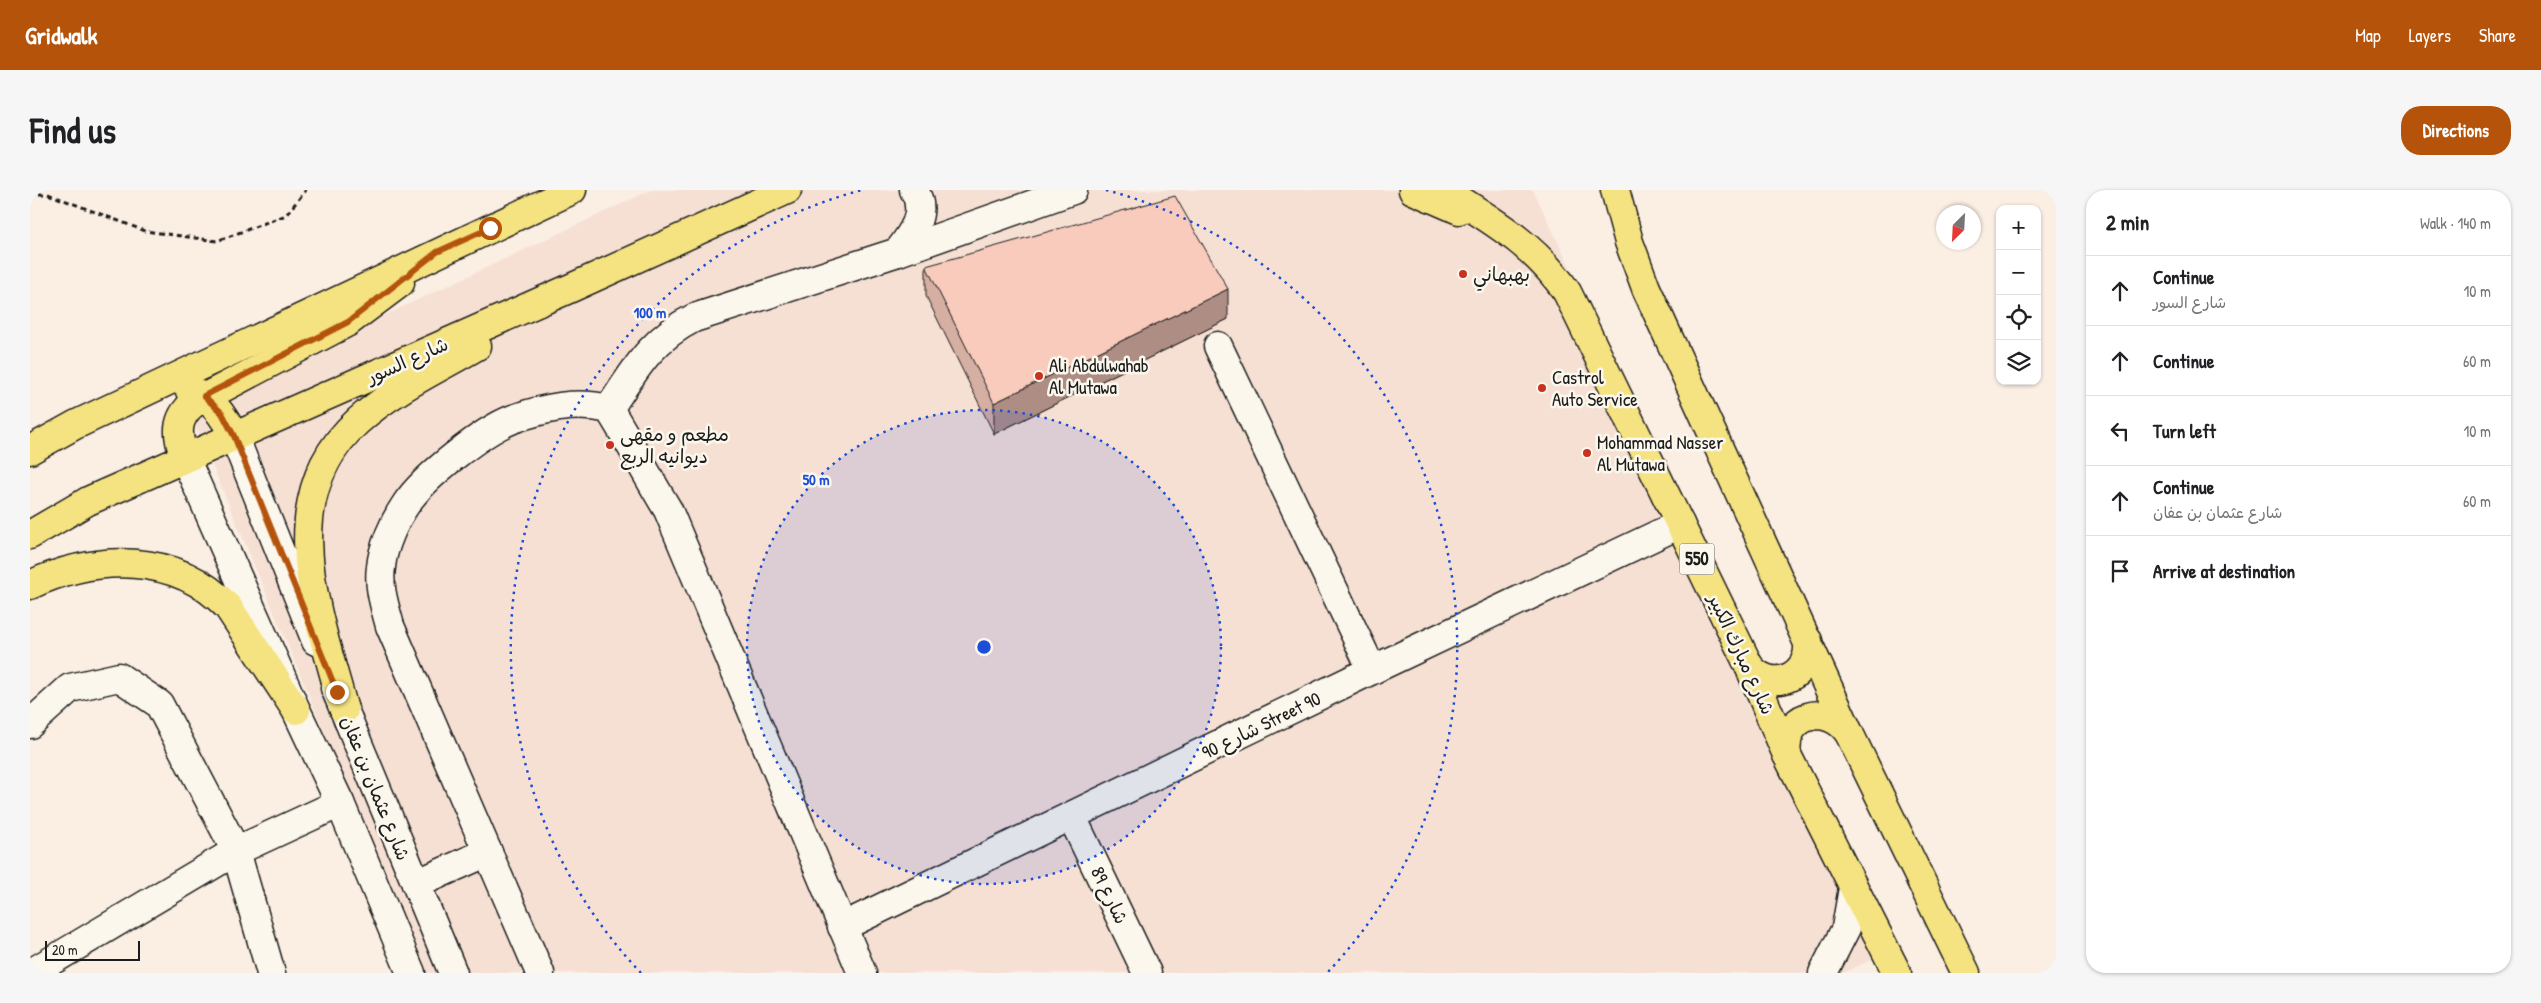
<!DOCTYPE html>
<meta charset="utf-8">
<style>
body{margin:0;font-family:"Patrick Hand","Playpen Sans Arabic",sans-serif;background:#f6f6f6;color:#202124}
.controls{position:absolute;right:15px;top:15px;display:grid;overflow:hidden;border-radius:10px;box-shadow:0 1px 4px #0004}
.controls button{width:45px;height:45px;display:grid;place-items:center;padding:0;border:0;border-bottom:1px solid #e0e0e0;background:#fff;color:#202124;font:25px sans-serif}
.compass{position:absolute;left:1906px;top:15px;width:45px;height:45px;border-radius:50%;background:#fff;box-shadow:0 1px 4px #0004;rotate:204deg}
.scale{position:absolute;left:15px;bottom:12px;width:95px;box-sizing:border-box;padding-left:5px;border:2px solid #1c1c1c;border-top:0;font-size:14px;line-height:18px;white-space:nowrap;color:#1c1c1c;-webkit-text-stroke:4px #fbf7ec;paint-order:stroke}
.stop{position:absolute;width:15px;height:15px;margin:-11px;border:4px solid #b45309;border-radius:50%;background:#fff}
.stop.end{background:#b45309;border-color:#fff;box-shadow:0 1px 5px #0008}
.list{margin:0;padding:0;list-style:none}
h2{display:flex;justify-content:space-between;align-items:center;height:65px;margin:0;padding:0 20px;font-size:21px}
h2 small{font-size:16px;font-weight:400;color:#757577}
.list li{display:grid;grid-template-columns:32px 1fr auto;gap:15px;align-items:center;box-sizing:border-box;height:70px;padding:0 20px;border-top:1px solid #e0e0e0}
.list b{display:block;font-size:19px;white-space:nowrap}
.list p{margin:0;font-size:16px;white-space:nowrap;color:#757577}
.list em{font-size:16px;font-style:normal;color:#757577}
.icon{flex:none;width:28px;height:28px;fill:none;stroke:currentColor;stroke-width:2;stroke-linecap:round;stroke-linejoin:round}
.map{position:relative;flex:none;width:2026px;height:783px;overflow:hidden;border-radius:20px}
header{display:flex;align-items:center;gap:30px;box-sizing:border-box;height:70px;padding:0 25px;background:#b45309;color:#fff}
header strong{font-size:24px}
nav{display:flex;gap:28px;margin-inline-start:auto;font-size:18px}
.intro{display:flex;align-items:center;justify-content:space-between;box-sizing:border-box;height:120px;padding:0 30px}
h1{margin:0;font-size:35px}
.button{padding:12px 22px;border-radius:20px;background:#b45309;color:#fff;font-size:18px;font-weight:700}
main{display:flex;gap:30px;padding:0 30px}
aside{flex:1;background:#fff;border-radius:20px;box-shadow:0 1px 4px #0004}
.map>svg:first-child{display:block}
.built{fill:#f6e0d4}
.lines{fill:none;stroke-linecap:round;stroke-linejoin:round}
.minor-casing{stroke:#1c1c1c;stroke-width:31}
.major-casing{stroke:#1c1c1c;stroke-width:31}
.path{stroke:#1c1c1c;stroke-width:3;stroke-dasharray:5 4;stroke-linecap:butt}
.minor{stroke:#fbf7ec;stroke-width:28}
.major{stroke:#f5e382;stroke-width:28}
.wall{fill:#d6afa3;stroke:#1c1c1c}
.shaded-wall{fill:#ae8e84;stroke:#1c1c1c}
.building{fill:#f9cbbd;stroke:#1c1c1c}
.route{stroke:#b45309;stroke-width:6}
.ring{fill:none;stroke:#1d4ed8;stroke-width:2.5;stroke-dasharray:2.5 5}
.poi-dot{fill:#c8321e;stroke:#fbf7ec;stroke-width:2}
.labels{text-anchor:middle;stroke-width:5;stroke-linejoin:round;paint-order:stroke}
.shield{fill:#fbf7ec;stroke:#5f5e5a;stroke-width:1}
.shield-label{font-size:18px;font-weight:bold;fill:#1c1c1c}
.poi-label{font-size:19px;fill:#1c1c1c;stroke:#fbf7ec;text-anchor:start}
.street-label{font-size:19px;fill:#1c1c1c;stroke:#fbf7ec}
.centre{fill:#1d4ed8;stroke:#fbf7ec;stroke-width:2.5}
.ring-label{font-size:15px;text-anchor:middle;font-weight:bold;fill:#1d4ed8;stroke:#fbf7ec;stroke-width:5;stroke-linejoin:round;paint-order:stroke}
</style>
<header>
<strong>Gridwalk</strong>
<nav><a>Map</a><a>Layers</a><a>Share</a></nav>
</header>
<div class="intro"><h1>Find us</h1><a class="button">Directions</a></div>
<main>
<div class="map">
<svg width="2026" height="783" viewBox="0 0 2026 783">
<rect width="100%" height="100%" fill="#fbeee3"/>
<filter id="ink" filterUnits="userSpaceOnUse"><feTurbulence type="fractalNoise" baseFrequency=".02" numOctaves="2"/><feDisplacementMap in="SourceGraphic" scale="10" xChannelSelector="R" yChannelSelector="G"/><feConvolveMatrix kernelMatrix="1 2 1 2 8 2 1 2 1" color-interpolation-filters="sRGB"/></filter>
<g filter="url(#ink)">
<polygon class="built" points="621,0 1503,0 1867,758 1813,783 396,783 158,218"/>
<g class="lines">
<g class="minor-casing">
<g id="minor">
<path d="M868,62C882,44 898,23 884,0"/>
<polyline points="1188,156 1342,480"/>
<path d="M579,219C605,180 620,150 664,128L868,62L1043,0"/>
<polyline points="204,246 286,451"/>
<polyline points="155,268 266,520 310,613 381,783"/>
<polyline points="305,498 423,783"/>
<polyline points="0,534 40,498 89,487 129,514 206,661 241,783"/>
<polyline points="1042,627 1117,783"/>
<polyline points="386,694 458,662"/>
<polyline points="812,737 1342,480 1650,334"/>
<polyline points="1,783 206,661 310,613"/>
<path d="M510,783L360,436C355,417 348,397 351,377C353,356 365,330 376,314C394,287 452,241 483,229C514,218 546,211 579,219C600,252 617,286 638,320L832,783"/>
<polyline points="1793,783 1816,738 1823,698"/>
</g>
</g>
<g class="major-casing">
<g id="major">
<polyline points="1383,0 1429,20"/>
<path d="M1414,0C1462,31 1503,53 1537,102L1719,476L1757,565L1867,783"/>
<polyline points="1585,0 1599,52 1616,98 1819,543 1936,783"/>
<path d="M160,201C183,209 193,225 204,246"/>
<polyline points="0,260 45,235 542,0"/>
<path d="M155,268C147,247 144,229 164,213L318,132L370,93"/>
<polyline points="0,345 58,311 541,98 757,0"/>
<path d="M0,395C65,365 145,361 198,417L266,520"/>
<path d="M1719,476C1742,505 1782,486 1778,451"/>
<path d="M314,520C289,426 241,309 328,231C362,200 408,179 447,156"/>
<path d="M1757,565C1751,525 1797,511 1819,543"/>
</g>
</g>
<polyline class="path" points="0,4 18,4 115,41 187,51 256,25 276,0"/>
<use href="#minor" class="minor"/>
<use href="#major" class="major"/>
</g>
<polygon class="wall" points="896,76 1198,129 964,244 896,106"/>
<polygon class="shaded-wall" points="1198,99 1198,129 964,244 964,213"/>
<polygon class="building" points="1145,6 1198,99 964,213 896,76"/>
</g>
<g class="lines" filter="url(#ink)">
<polyline class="route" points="307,502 204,246 192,223 174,206 318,132 407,62 460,38"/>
</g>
<circle cx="954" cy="457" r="237" fill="#1d4ed8" fill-opacity=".12"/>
<g class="ring">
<circle cx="954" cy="457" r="237"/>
<path d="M611 783A473 473 0 0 1 832 0M1076 0A473 473 0 0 1 1297 783"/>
</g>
<g class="poi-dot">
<circle cx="1433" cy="84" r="5"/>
<circle cx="1009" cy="186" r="5"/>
<circle cx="1512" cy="198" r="5"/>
<circle cx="580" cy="255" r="5"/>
<circle cx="1557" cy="263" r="5"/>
</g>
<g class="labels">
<rect class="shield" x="1649.5" y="353.5" width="35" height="31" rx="4"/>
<g class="shield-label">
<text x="1667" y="375">550</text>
</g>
<g class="poi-label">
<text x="1443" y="91">بهبهاني</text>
<text x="1019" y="182">Ali Abdulwahab<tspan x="1019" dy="22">Al Mutawa</tspan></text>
<text x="1522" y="194">Castrol<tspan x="1522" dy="22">Auto Service</tspan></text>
<text x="590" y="251">مطعم و مقهى<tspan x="590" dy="22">ديوانيه الربع</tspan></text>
<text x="1567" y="259">Mohammad Nasser<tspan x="1567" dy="22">Al Mutawa</tspan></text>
</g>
<g class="street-label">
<text transform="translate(377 170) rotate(-24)" y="7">شارع السور</text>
<text transform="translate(1712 464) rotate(65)" y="7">شارع مبارك الكبير</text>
<text transform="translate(1231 535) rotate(-26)" y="7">شارع 90 Street 90</text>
<text transform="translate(346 598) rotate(68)" y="7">شارع عثمان بن عفان</text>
<text transform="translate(1080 705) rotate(64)" y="7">شارع 89</text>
</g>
</g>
<circle cx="954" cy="457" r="8" class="centre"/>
<g class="ring-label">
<text x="620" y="128">100 m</text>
<text x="786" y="295">50 m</text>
</g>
</svg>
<div class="controls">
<button>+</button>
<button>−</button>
<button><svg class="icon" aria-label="locate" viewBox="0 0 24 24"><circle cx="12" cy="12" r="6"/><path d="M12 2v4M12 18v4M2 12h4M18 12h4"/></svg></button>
<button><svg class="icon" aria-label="layers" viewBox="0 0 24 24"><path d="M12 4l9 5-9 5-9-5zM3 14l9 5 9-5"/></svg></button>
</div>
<svg class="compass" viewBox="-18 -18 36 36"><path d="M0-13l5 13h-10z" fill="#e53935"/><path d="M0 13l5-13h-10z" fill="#757577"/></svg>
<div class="scale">20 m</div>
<div class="stop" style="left:460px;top:38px"></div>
<div class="stop end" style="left:307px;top:502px"></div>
</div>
<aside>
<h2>2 min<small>Walk · 140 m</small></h2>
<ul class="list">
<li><svg class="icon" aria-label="ahead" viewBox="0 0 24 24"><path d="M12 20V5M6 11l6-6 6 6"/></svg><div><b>Continue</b><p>شارع السور</p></div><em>10 m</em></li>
<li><svg class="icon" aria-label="ahead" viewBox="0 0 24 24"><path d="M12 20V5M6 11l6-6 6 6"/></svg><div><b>Continue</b></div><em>60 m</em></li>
<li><svg class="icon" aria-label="left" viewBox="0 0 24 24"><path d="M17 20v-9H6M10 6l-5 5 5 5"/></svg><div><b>Turn left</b></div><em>10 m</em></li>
<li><svg class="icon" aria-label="ahead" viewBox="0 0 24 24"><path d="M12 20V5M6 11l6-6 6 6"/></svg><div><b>Continue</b><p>شارع عثمان بن عفان</p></div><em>60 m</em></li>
<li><svg class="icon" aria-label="arrive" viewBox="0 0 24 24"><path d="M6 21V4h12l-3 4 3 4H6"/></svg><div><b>Arrive at destination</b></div></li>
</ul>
</aside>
</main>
